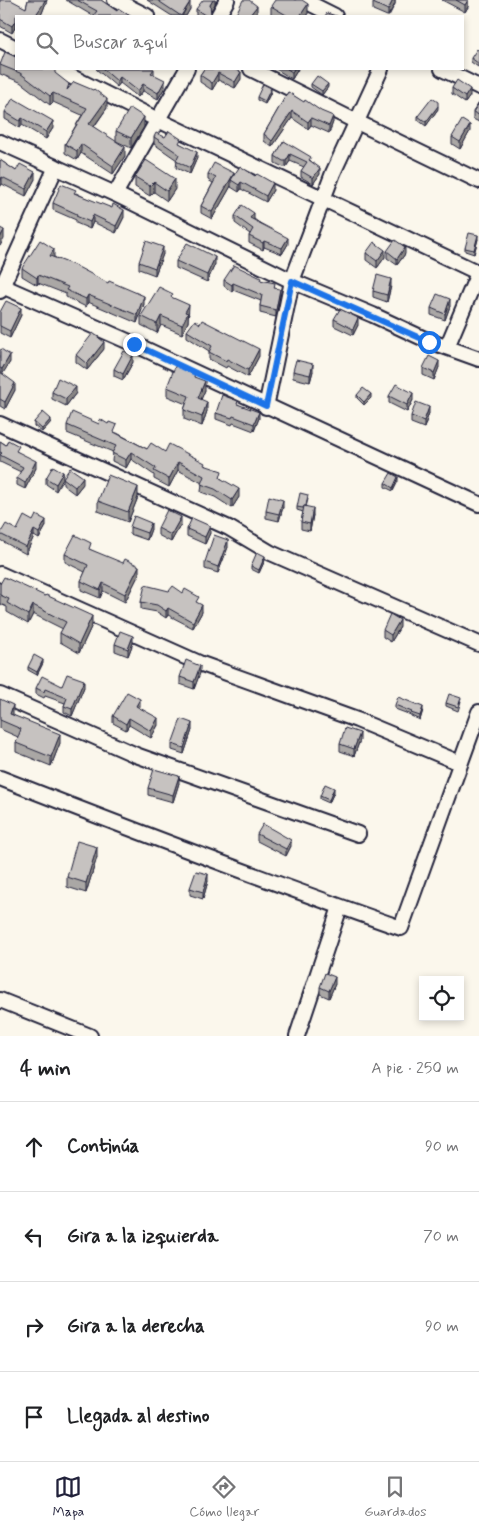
<!DOCTYPE html>
<html lang="es">
<meta charset="utf-8">
<style>
body{margin:0;font-family:Mynerve,sans-serif;background:#f6f6f6;color:#202124}
.controls{position:absolute;right:15px;bottom:15px;display:grid;overflow:hidden;border-radius:0px;box-shadow:0 2px 8px #0003}
.controls button{width:45px;height:45px;display:grid;place-items:center;padding:0;border:0;border-bottom:1px solid #e0e0e0;background:#fff;color:#202124;font:25px sans-serif}
.stop{position:absolute;width:15px;height:15px;margin:-11px;border:4px solid #1a73e8;border-radius:50%;background:#fff}
.stop.end{background:#1a73e8;border-color:#fff;box-shadow:0 1px 5px #0008}
.list{margin:0;padding:0;list-style:none}
h2{display:flex;justify-content:space-between;align-items:center;height:65px;margin:0;padding:0 20px;font-size:21px}
h2 small{font-size:16px;font-weight:400;color:#757577}
.list li{display:grid;grid-template-columns:32px 1fr auto;gap:15px;align-items:center;box-sizing:border-box;height:90px;padding:0 20px;border-top:1px solid #e0e0e0}
.list b{display:block;font-size:19px;white-space:nowrap}
.list em{font-size:16px;font-style:normal;color:#757577}
.icon{flex:none;width:28px;height:28px;fill:none;stroke:currentColor;stroke-width:2;stroke-linecap:round;stroke-linejoin:round}
.map{position:relative;flex:none;width:479px;height:1036px;overflow:hidden}
.search{position:absolute;background:#fff;box-shadow:0 2px 8px #0003;left:15px;right:15px;top:15px;height:55px;display:flex;align-items:center;gap:12px;box-sizing:border-box;padding:0 18px;border-radius:0px;color:#757577;font-size:19px}
.sheet{height:425px;background:#fff}
nav{display:flex;justify-content:space-around;align-items:center;box-sizing:border-box;height:70px;border-top:1px solid #e0e0e0;background:#fff;font-size:14px;color:#757577}
nav a{display:grid;justify-items:center;gap:2px}
nav .on{color:#22223b}
.map>svg:first-child{display:block}
.lines{fill:none;stroke-linecap:round;stroke-linejoin:round}
.minor-casing{stroke:#22223b;stroke-width:18}
.minor{stroke:#fbf7ec;stroke-width:14}
.wall{fill:#aaa7a5;stroke:#22223b}
.shaded-wall{fill:#8b8886;stroke:#22223b}
.building{fill:#c6c2c0;stroke:#22223b}
.route{stroke:#1a73e8;stroke-width:6}
</style>
<div class="map">
<svg width="479" height="1036" viewBox="0 0 479 1036">
<rect width="100%" height="100%" fill="#fbf7ec"/>
<filter id="ink" filterUnits="userSpaceOnUse"><feTurbulence type="fractalNoise" baseFrequency=".02" numOctaves="2"/><feDisplacementMap in="SourceGraphic" scale="10" xChannelSelector="R" yChannelSelector="G"/><feConvolveMatrix kernelMatrix="1 2 1 2 8 2 1 2 1" color-interpolation-filters="sRGB"/></filter>
<g filter="url(#ink)">
<g class="lines">
<g class="minor-casing">
<g id="minor">
<polyline points="115,0 147,16"/>
<polyline points="303,0 335,16"/>
<polyline points="218,16 227,0"/>
<polyline points="0,40 16,48"/>
<polyline points="56,69 158,120 479,273"/>
<polyline points="251,69 357,122 479,181"/>
<polyline points="442,69 479,87"/>
<polyline points="0,142 115,194 292,281 373,315 429,341 479,359"/>
<polyline points="115,194 187,69"/>
<polyline points="0,285 134,344 479,504"/>
<polyline points="0,291 56,167"/>
<polyline points="447,347 479,271"/>
<polyline points="266,407 292,281 333,173 381,69"/>
<polyline points="0,424 229,528 271,553 479,644"/>
<polyline points="0,574 199,663 357,720 460,763"/>
<polyline points="0,695 136,755 358,834"/>
<path d="M0,778C133,830 266,881 401,928L479,712"/>
<polyline points="0,1000 90,1036"/>
<polyline points="297,1036 340,907"/>
</g>
</g>
<use href="#minor" class="minor"/>
</g>
<g class="wall">
<polygon points="0,0 26,8 28,0 47,0 42,13 40,16 16,16 16,29 15,28 12,33 0,26"/>
<polygon points="66,0 101,0 117,11 93,16"/>
<polygon points="147,0 186,0 190,9 186,16 172,16"/>
<polygon points="215,0 215,4 211,11 211,16 196,16 196,9"/>
<polygon points="395,0 395,4 389,16 387,16 373,10 373,3"/>
<polygon points="442,0 468,0 468,7 465,12"/>
<polygon points="271,6 308,14 306,16 271,16"/>
<polygon points="479,51 478,67 471,62 471,58"/>
<polygon points="0,63 16,69 55,74 69,88 107,108 94,127 125,156 113,174 81,153 77,160 65,153 65,144 82,115 53,102 50,105 20,82 0,74"/>
<polygon points="96,69 154,69 154,75 165,87 158,99 143,91 138,97 120,83 117,87"/>
<polygon points="204,69 241,79 235,88 218,80 212,90 200,82 200,75"/>
<polygon points="276,69 298,69 292,79"/>
<polygon points="311,84 328,87 322,95 311,87"/>
<polygon points="452,88 470,96 465,103 452,94"/>
<polygon points="271,92 265,104 257,100 257,97"/>
<polygon points="288,92 333,122 329,133 311,125 308,129 292,118 272,147 264,141 264,134"/>
<polygon points="479,103 479,122 473,119 473,112"/>
<polygon points="438,109 426,126 418,120 418,116"/>
<polygon points="5,112 53,128 46,139 22,125 20,128 5,119"/>
<polygon points="144,127 131,148 116,141 116,131"/>
<polygon points="470,131 460,149 452,144 452,137"/>
<polygon points="154,137 181,144 197,158 190,174 176,168 177,160 154,144"/>
<polygon points="284,141 311,161 320,174 313,184 301,177 301,171 304,167 290,161 286,167 283,167 275,163 275,156"/>
<polygon points="0,160 16,171 35,179 26,196 2,184 0,187"/>
<polygon points="146,160 175,189 167,201 154,192 150,196 135,187 135,177"/>
<polygon points="208,174 234,175 273,190 266,202 241,189 239,192 231,187 231,186 212,219 201,213 201,206 213,183 208,180"/>
<polygon points="76,193 124,217 116,233 93,222 90,229 76,223 76,220 53,210 53,203"/>
<polygon points="235,216 254,219 288,244 282,254 264,247 263,250 249,243 249,236 250,234 235,223"/>
<polygon points="478,239 474,254 465,251 465,248"/>
<polygon points="387,251 405,254 397,265 387,258"/>
<polygon points="366,253 385,257 377,268 366,260"/>
<polygon points="163,254 155,275 139,269 139,262"/>
<polygon points="54,257 144,304 137,323 88,302 86,307 66,297 66,294 38,283 37,285 22,276 22,268"/>
<polygon points="176,261 215,264 207,282 176,268"/>
<polygon points="224,280 261,280 275,288 280,296 276,317 260,313 260,306 261,301 233,290 232,292 224,286"/>
<polygon points="391,286 387,302 373,297 373,291"/>
<polygon points="173,298 189,314 188,317 188,322 182,334 161,325 157,333 141,325 141,316"/>
<polygon points="450,306 445,320 431,315 431,308"/>
<polygon points="0,312 21,315 10,338 0,333"/>
<polygon points="334,319 358,325 353,335 334,326"/>
<polygon points="187,331 259,356 248,377 227,366 226,368 209,359 209,351 187,337"/>
<polygon points="104,349 87,370 76,362 76,355"/>
<polygon points="0,351 10,362 2,374 15,390 5,409 0,406"/>
<polygon points="133,362 123,380 114,376 114,369"/>
<polygon points="439,367 434,380 423,375 423,368"/>
<polygon points="293,371 313,371 310,382 293,378"/>
<polygon points="195,377 205,390 201,399 207,411 202,426 184,419 184,410 186,404 167,396 167,387"/>
<polygon points="52,392 76,393 66,406 52,399"/>
<polygon points="357,395 371,398 364,405 357,398"/>
<polygon points="389,396 413,400 407,412 389,403"/>
<polygon points="238,404 259,418 254,431 233,423 232,425 216,419 216,413"/>
<polygon points="429,413 424,428 411,423 411,416"/>
<polygon points="34,422 51,422 42,432 34,426"/>
<polygon points="67,425 117,433 147,449 165,452 205,466 222,479 239,497 232,508 215,497 201,492 202,483 178,470 169,487 154,479 154,475 131,459 126,468 112,461 113,452 67,433"/>
<polygon points="0,441 19,453 36,468 25,489 17,485 17,478 21,472 0,462"/>
<polygon points="63,472 56,491 46,484 46,478"/>
<polygon points="63,478 83,484 75,494 63,485"/>
<polygon points="398,481 393,491 385,487 385,483"/>
<polygon points="138,497 128,522 98,511 98,501"/>
<polygon points="308,499 306,507 313,515 310,531 301,529 301,522 303,512 297,510 297,507"/>
<polygon points="283,507 279,521 266,518 266,511"/>
<polygon points="33,521 46,526 39,539 34,536 26,554 0,540 0,534 17,530"/>
<polygon points="181,524 171,542 158,535 158,528"/>
<polygon points="130,527 151,529 147,540 130,534"/>
<polygon points="187,529 210,533 205,544 187,536"/>
<polygon points="228,547 218,573 205,569 205,562"/>
<polygon points="91,550 139,574 125,602 103,591 100,598 81,590 81,581 85,572 65,562 65,554"/>
<polygon points="265,560 259,573 251,569 251,566"/>
<polygon points="0,584 45,596 92,625 79,653 60,642 60,633 63,629 33,614 28,624 7,612 7,607 0,604"/>
<polygon points="141,602 199,604 202,612 193,628 168,615 166,618 157,612 141,609"/>
<polygon points="400,627 391,642 383,637 383,630"/>
<polygon points="133,643 128,656 115,651 115,644"/>
<polygon points="43,663 37,675 28,670 28,667"/>
<polygon points="200,673 194,689 180,684 180,677"/>
<polygon points="62,686 84,687 72,716 64,712 64,706 65,703 45,696 44,698 36,694 36,688"/>
<polygon points="0,699 13,714 13,715 60,743 51,766 16,752 16,743 18,737 0,729"/>
<polygon points="461,701 458,711 446,706 446,703"/>
<polygon points="395,705 423,710 420,720 411,716 411,715 395,709"/>
<polygon points="140,706 139,708 158,725 151,738 129,725 126,730 113,723 113,716"/>
<polygon points="192,730 184,754 172,750 172,744"/>
<polygon points="360,740 354,756 340,751 340,744"/>
<polygon points="179,783 173,802 148,795 148,788"/>
<polygon points="334,792 329,803 320,799 320,796"/>
<polygon points="257,834 291,846 286,856 257,841"/>
<polygon points="97,857 86,893 67,887 67,877"/>
<polygon points="208,881 203,899 190,895 190,888"/>
<polygon points="335,984 329,998 320,994 320,987"/>
</g>
<g class="shaded-wall">
<polygon points="45,0 47,0 42,13 40,16 35,16"/>
<polygon points="213,0 215,0 215,4 210,12 210,5"/>
<polygon points="393,0 395,0 395,4 388,16 388,10"/>
<polygon points="468,0 468,7 465,12 465,5"/>
<polygon points="190,2 190,9 186,16 182,16"/>
<polygon points="308,4 308,14 306,16 300,16"/>
<polygon points="257,6 257,13 254,16 249,16"/>
<polygon points="15,21 15,28 12,33 12,26"/>
<polygon points="294,69 298,69 292,79 292,72"/>
<polygon points="241,72 241,79 235,88 235,82"/>
<polygon points="218,73 218,80 212,90 212,83"/>
<polygon points="120,77 120,83 117,87 117,81"/>
<polygon points="165,80 165,87 158,99 158,93"/>
<polygon points="143,84 143,91 138,97 138,91"/>
<polygon points="328,84 328,87 322,95 322,91"/>
<polygon points="271,88 271,92 265,104 265,101"/>
<polygon points="470,89 470,96 465,103 465,97"/>
<polygon points="53,93 53,102 50,105 50,96"/>
<polygon points="107,99 107,108 89,133 89,124"/>
<polygon points="438,106 438,109 426,126 426,122"/>
<polygon points="292,111 292,118 272,147 272,141"/>
<polygon points="333,116 333,122 329,133 329,126"/>
<polygon points="144,117 144,127 131,148 131,138"/>
<polygon points="22,118 22,125 20,128 20,121"/>
<polygon points="311,118 311,125 308,129 308,122"/>
<polygon points="53,121 53,128 46,139 46,132"/>
<polygon points="470,125 470,131 460,149 460,142"/>
<polygon points="81,144 81,153 77,160 77,151"/>
<polygon points="125,147 125,156 113,174 113,166"/>
<polygon points="197,152 197,158 190,174 190,168"/>
<polygon points="290,154 290,161 286,167 286,161"/>
<polygon points="320,168 320,174 313,184 313,178"/>
<polygon points="35,172 35,179 26,196 26,189"/>
<polygon points="234,173 234,180 231,180 231,186 212,219 212,212"/>
<polygon points="2,177 2,184 0,187 0,181"/>
<polygon points="175,179 175,189 167,201 167,191"/>
<polygon points="154,182 154,192 150,196 150,186"/>
<polygon points="241,182 241,189 239,192 239,185"/>
<polygon points="273,183 273,190 266,202 266,196"/>
<polygon points="124,210 124,217 116,233 116,226"/>
<polygon points="254,213 254,219 250,225 250,218"/>
<polygon points="93,215 93,222 90,229 90,222"/>
<polygon points="4,230 4,239 0,246 0,238"/>
<polygon points="478,235 478,239 474,254 474,250"/>
<polygon points="288,238 288,244 282,254 282,248"/>
<polygon points="264,241 264,247 263,250 263,243"/>
<polygon points="163,247 163,254 155,275 155,268"/>
<polygon points="405,247 405,254 397,265 397,259"/>
<polygon points="54,249 54,257 50,263 50,256"/>
<polygon points="385,250 385,257 377,268 377,261"/>
<polygon points="215,257 215,264 207,282 207,275"/>
<polygon points="38,275 38,283 37,285 37,278"/>
<polygon points="391,279 391,286 387,302 387,295"/>
<polygon points="233,283 233,290 232,292 232,285"/>
<polygon points="280,289 280,296 276,317 276,310"/>
<polygon points="88,295 88,302 86,307 86,299"/>
<polygon points="144,296 144,304 137,323 137,315"/>
<polygon points="450,299 450,306 445,320 445,314"/>
<polygon points="189,305 188,322 182,334 182,325 185,312"/>
<polygon points="21,308 21,315 10,338 10,331"/>
<polygon points="161,316 161,325 157,333 157,324"/>
<polygon points="358,318 358,325 353,335 353,329"/>
<polygon points="104,342 104,349 87,370 87,364"/>
<polygon points="259,349 259,356 248,377 248,370"/>
<polygon points="10,355 10,362 2,375 2,369"/>
<polygon points="133,355 133,362 123,380 123,374"/>
<polygon points="439,361 439,367 434,380 434,373"/>
<polygon points="313,364 313,371 310,382 310,375"/>
<polygon points="205,381 205,390 198,407 198,398"/>
<polygon points="15,383 15,390 5,409 5,402"/>
<polygon points="76,387 76,393 66,406 66,399"/>
<polygon points="413,393 413,400 407,412 407,405"/>
<polygon points="371,394 371,398 364,405 364,402"/>
<polygon points="207,402 207,411 202,426 202,417"/>
<polygon points="429,407 429,413 424,428 424,421"/>
<polygon points="259,412 259,418 254,431 254,424"/>
<polygon points="51,419 51,422 42,432 42,429"/>
<polygon points="131,452 131,459 126,468 126,460"/>
<polygon points="36,461 36,468 25,489 25,483"/>
<polygon points="178,462 178,470 169,487 169,479"/>
<polygon points="63,472 63,479 56,491 56,484"/>
<polygon points="83,477 83,484 75,494 75,487"/>
<polygon points="398,477 398,481 393,491 393,488"/>
<polygon points="138,487 138,497 128,522 128,512"/>
<polygon points="239,489 239,497 232,508 232,500"/>
<polygon points="283,500 283,507 279,521 279,514"/>
<polygon points="313,508 313,515 310,531 310,524"/>
<polygon points="181,517 181,524 171,542 171,535"/>
<polygon points="46,520 46,526 39,539 39,533"/>
<polygon points="151,523 151,529 147,540 147,533"/>
<polygon points="210,526 210,533 205,544 205,537"/>
<polygon points="34,530 34,536 26,554 26,547"/>
<polygon points="228,540 228,547 218,573 218,567"/>
<polygon points="265,556 265,560 259,573 259,570"/>
<polygon points="139,566 139,574 125,602 125,594"/>
<polygon points="103,583 103,591 100,598 100,590"/>
<polygon points="33,605 33,614 28,624 28,615"/>
<polygon points="202,605 202,612 193,628 193,622"/>
<polygon points="168,608 168,615 166,618 166,611"/>
<polygon points="92,616 92,625 79,653 79,644"/>
<polygon points="400,620 400,627 391,642 391,635"/>
<polygon points="133,636 133,643 128,656 128,649"/>
<polygon points="43,660 43,663 37,675 37,672"/>
<polygon points="200,666 200,673 194,689 194,682"/>
<polygon points="84,680 84,687 72,716 72,709"/>
<polygon points="140,699 140,706 136,713 136,706"/>
<polygon points="13,705 13,714 10,723 10,714"/>
<polygon points="423,707 423,710 420,720 420,716"/>
<polygon points="129,718 129,725 126,730 126,724"/>
<polygon points="158,718 158,725 151,738 151,731"/>
<polygon points="192,723 192,730 184,754 184,748"/>
<polygon points="360,733 360,740 354,756 354,749"/>
<polygon points="60,734 60,743 51,766 51,757"/>
<polygon points="179,776 179,783 173,802 173,795"/>
<polygon points="334,788 334,792 329,803 329,800"/>
<polygon points="291,840 291,846 286,856 286,849"/>
<polygon points="97,847 97,857 86,893 86,883"/>
<polygon points="208,874 208,881 203,899 203,892"/>
<polygon points="335,977 335,984 329,998 329,991"/>
</g>
<g class="building">
<polygon points="0,0 11,0 26,8 28,0 45,0 42,6 35,16 16,16 16,22 15,21 12,26 0,19"/>
<polygon points="77,0 101,0 117,11 118,8 130,16 93,16 97,11"/>
<polygon points="157,0 186,0 190,2 181,16"/>
<polygon points="203,0 213,0 210,5 211,14 209,16 206,16 196,9"/>
<polygon points="243,0 249,0 257,6 249,16 235,16"/>
<polygon points="275,0 302,0 308,4 300,16 288,16 271,6"/>
<polygon points="375,0 393,0 388,10 373,3"/>
<polygon points="456,0 468,0 465,5"/>
<polygon points="327,13 336,16 337,16 325,16"/>
<polygon points="477,49 479,51 479,62 478,63 471,58"/>
<polygon points="5,52 16,57 16,69 54,69 55,70 55,73 69,84 67,90 74,82 93,90 94,89 107,99 89,124 125,147 113,166 81,144 77,151 65,144 87,108 53,93 50,96 20,73 0,65"/>
<polygon points="103,69 154,69 151,73 165,80 158,93 143,84 138,91 120,77 117,81"/>
<polygon points="204,69 234,69 241,72 235,82 218,73 212,83 200,75"/>
<polygon points="287,69 294,69 292,72"/>
<polygon points="317,76 328,84 322,91 311,84"/>
<polygon points="457,80 470,89 465,97 452,88"/>
<polygon points="263,84 271,88 265,101 257,97"/>
<polygon points="288,92 304,102 305,100 321,111 333,116 329,126 311,118 308,122 292,111 272,141 264,134"/>
<polygon points="13,98 53,121 46,132 22,118 20,121 5,112"/>
<polygon points="432,98 438,102 438,106 426,122 418,116"/>
<polygon points="479,103 479,115 473,112"/>
<polygon points="130,108 144,117 131,138 116,131"/>
<polygon points="462,120 470,125 460,142 452,137"/>
<polygon points="169,131 181,139 179,143 197,152 190,168 176,161 179,154 154,137 156,133 165,137"/>
<polygon points="284,141 311,157 309,160 320,168 313,178 301,171 307,162 290,154 286,161 283,161 275,156"/>
<polygon points="0,160 16,171 20,164 35,172 26,189 2,177 0,181"/>
<polygon points="146,160 175,179 167,191 154,182 150,186 135,177"/>
<polygon points="214,163 234,173 212,212 201,206 216,178 208,174"/>
<polygon points="240,166 255,176 257,174 273,183 266,196 241,182 239,185 231,180"/>
<polygon points="61,184 76,190 74,193 112,208 113,204 124,210 116,226 93,215 90,222 76,216 77,214 53,203"/>
<polygon points="242,205 254,213 250,218 288,238 282,248 264,241 263,243 249,236 253,229 235,216"/>
<polygon points="0,228 4,230 0,238"/>
<polygon points="469,233 478,235 474,250 465,248"/>
<polygon points="40,240 54,249 50,256 76,266 108,283 109,281 144,296 137,315 88,295 86,299 66,290 68,287 38,275 37,278 22,268"/>
<polygon points="395,240 405,247 397,259 387,251"/>
<polygon points="146,241 163,247 155,268 139,262"/>
<polygon points="374,242 385,250 377,261 366,253"/>
<polygon points="187,243 215,257 207,275 176,261"/>
<polygon points="234,265 261,278 260,280 275,283 274,288 280,289 276,310 260,306 262,295 233,283 232,285 224,280"/>
<polygon points="377,275 391,279 387,295 373,291"/>
<polygon points="159,287 173,294 171,297 189,305 185,312 188,313 182,325 161,316 157,324 141,316"/>
<polygon points="437,294 450,299 445,314 431,308"/>
<polygon points="6,301 21,308 10,331 0,326 0,312"/>
<polygon points="340,309 358,318 353,329 334,319"/>
<polygon points="195,320 200,324 202,320 259,349 248,370 227,359 226,361 209,352 212,346 187,331"/>
<polygon points="93,333 104,342 87,364 76,355"/>
<polygon points="1,349 10,355 2,369 0,368 0,351"/>
<polygon points="124,351 133,355 123,374 114,369"/>
<polygon points="429,356 439,361 434,373 423,368"/>
<polygon points="296,360 313,364 310,375 293,371"/>
<polygon points="176,364 195,373 194,377 205,381 198,398 207,402 202,417 184,410 189,396 167,387"/>
<polygon points="0,372 15,383 5,402 0,399"/>
<polygon points="58,378 76,387 66,399 52,392"/>
<polygon points="396,384 413,393 407,405 389,396"/>
<polygon points="363,388 371,394 364,402 357,395"/>
<polygon points="222,395 238,401 237,404 259,412 254,424 233,416 232,418 216,413"/>
<polygon points="416,402 429,407 424,421 411,416"/>
<polygon points="43,412 51,419 42,429 34,422"/>
<polygon points="72,412 99,424 100,419 108,424 109,422 117,425 114,432 147,449 151,443 165,452 169,444 205,463 204,465 222,471 220,478 239,489 232,500 215,489 201,484 204,476 178,462 169,479 154,471 156,468 131,452 126,460 112,453 116,446 67,425"/>
<polygon points="8,440 19,446 16,451 36,461 25,483 17,478 23,467 0,455 2,453 0,452 0,441 6,445"/>
<polygon points="53,466 63,472 56,484 46,478"/>
<polygon points="70,468 83,477 75,487 63,478"/>
<polygon points="391,473 398,477 393,488 385,483"/>
<polygon points="108,475 138,487 128,512 98,501"/>
<polygon points="300,493 308,495 306,506 304,506 303,508 297,507"/>
<polygon points="269,496 283,500 279,514 266,511"/>
<polygon points="304,506 313,508 310,524 301,522"/>
<polygon points="167,510 181,517 171,535 158,528"/>
<polygon points="36,515 46,520 39,533 34,530 26,547 0,534 6,524 17,530 24,516 33,521"/>
<polygon points="134,516 151,523 147,533 130,527"/>
<polygon points="192,518 210,526 205,537 187,529"/>
<polygon points="75,535 91,543 89,549 123,563 125,559 139,566 125,594 103,583 100,590 81,581 88,565 65,554"/>
<polygon points="214,535 228,540 218,567 205,562"/>
<polygon points="257,552 265,556 259,570 251,566"/>
<polygon points="4,577 45,596 46,595 92,616 79,644 60,633 66,622 33,605 28,615 7,603 9,599 0,595 0,584"/>
<polygon points="145,585 169,591 173,586 183,593 185,589 199,597 196,602 202,605 193,622 168,608 166,611 157,605 141,602"/>
<polygon points="390,614 400,620 391,635 383,630"/>
<polygon points="120,631 133,636 128,649 115,644"/>
<polygon points="34,655 43,660 37,672 28,667"/>
<polygon points="186,660 200,666 194,682 180,677"/>
<polygon points="67,674 84,680 72,709 64,706 67,698 45,689 44,692 36,688 42,676 62,686"/>
<polygon points="127,692 140,699 136,706 158,718 151,731 129,718 126,724 113,716"/>
<polygon points="449,694 461,698 458,707 446,703"/>
<polygon points="398,697 423,707 420,716 411,713 412,712 395,705"/>
<polygon points="0,699 13,705 10,714 60,734 51,757 16,743 21,729 0,720"/>
<polygon points="181,719 192,723 184,748 172,744"/>
<polygon points="345,728 360,733 354,749 340,744"/>
<polygon points="154,769 179,776 173,795 148,788"/>
<polygon points="325,784 334,788 329,800 320,796"/>
<polygon points="263,824 291,840 286,849 257,834"/>
<polygon points="77,841 97,847 86,883 67,877"/>
<polygon points="196,871 208,874 203,892 190,888"/>
<polygon points="325,973 335,977 329,991 320,987"/>
</g>
</g>
<g class="lines" filter="url(#ink)">
<polyline class="route" points="134,344 266,406 292,281 429,342"/>
</g>
</svg>
<div class="controls">
<button><svg class="icon" aria-label="locate" viewBox="0 0 24 24"><circle cx="12" cy="12" r="6"/><path d="M12 2v4M12 18v4M2 12h4M18 12h4"/></svg></button>
</div>
<div class="stop" style="left:429px;top:342px"></div>
<div class="stop end" style="left:134px;top:344px"></div>
<div class="search"><svg class="icon" aria-label="search" viewBox="0 0 24 24"><circle cx="10" cy="10" r="6"/><path d="M15 15l6 6"/></svg>Buscar aquí</div>
</div>
<section class="sheet">
<h2>4 min<small>A pie · 250 m</small></h2>
<ul class="list">
<li><svg class="icon" aria-label="ahead" viewBox="0 0 24 24"><path d="M12 20V5M6 11l6-6 6 6"/></svg><div><b>Continúa</b></div><em>90 m</em></li>
<li><svg class="icon" aria-label="left" viewBox="0 0 24 24"><path d="M17 20v-9H6M10 6l-5 5 5 5"/></svg><div><b>Gira a la izquierda</b></div><em>70 m</em></li>
<li><svg class="icon" aria-label="right" viewBox="0 0 24 24"><path d="M7 20v-9h11M14 6l5 5-5 5"/></svg><div><b>Gira a la derecha</b></div><em>90 m</em></li>
<li><svg class="icon" aria-label="arrive" viewBox="0 0 24 24"><path d="M6 21V4h12l-3 4 3 4H6"/></svg><div><b>Llegada al destino</b></div></li>
</ul>
</section>
<nav>
<a class="on"><svg class="icon" aria-label="map" viewBox="0 0 24 24"><path d="M3 6l6-2 6 2 6-2v14l-6 2-6-2-6 2zM9 4v14M15 6v14"/></svg>Mapa</a>
<a><svg class="icon" aria-label="directions" viewBox="0 0 24 24"><path d="M12 3l9 9-9 9-9-9zM9 14v-3h6M13 9l2 2-2 2"/></svg>Cómo llegar</a>
<a><svg class="icon" aria-label="saved" viewBox="0 0 24 24"><path d="M7 4h10v16l-5-4-5 4z"/></svg>Guardados</a>
</nav>
